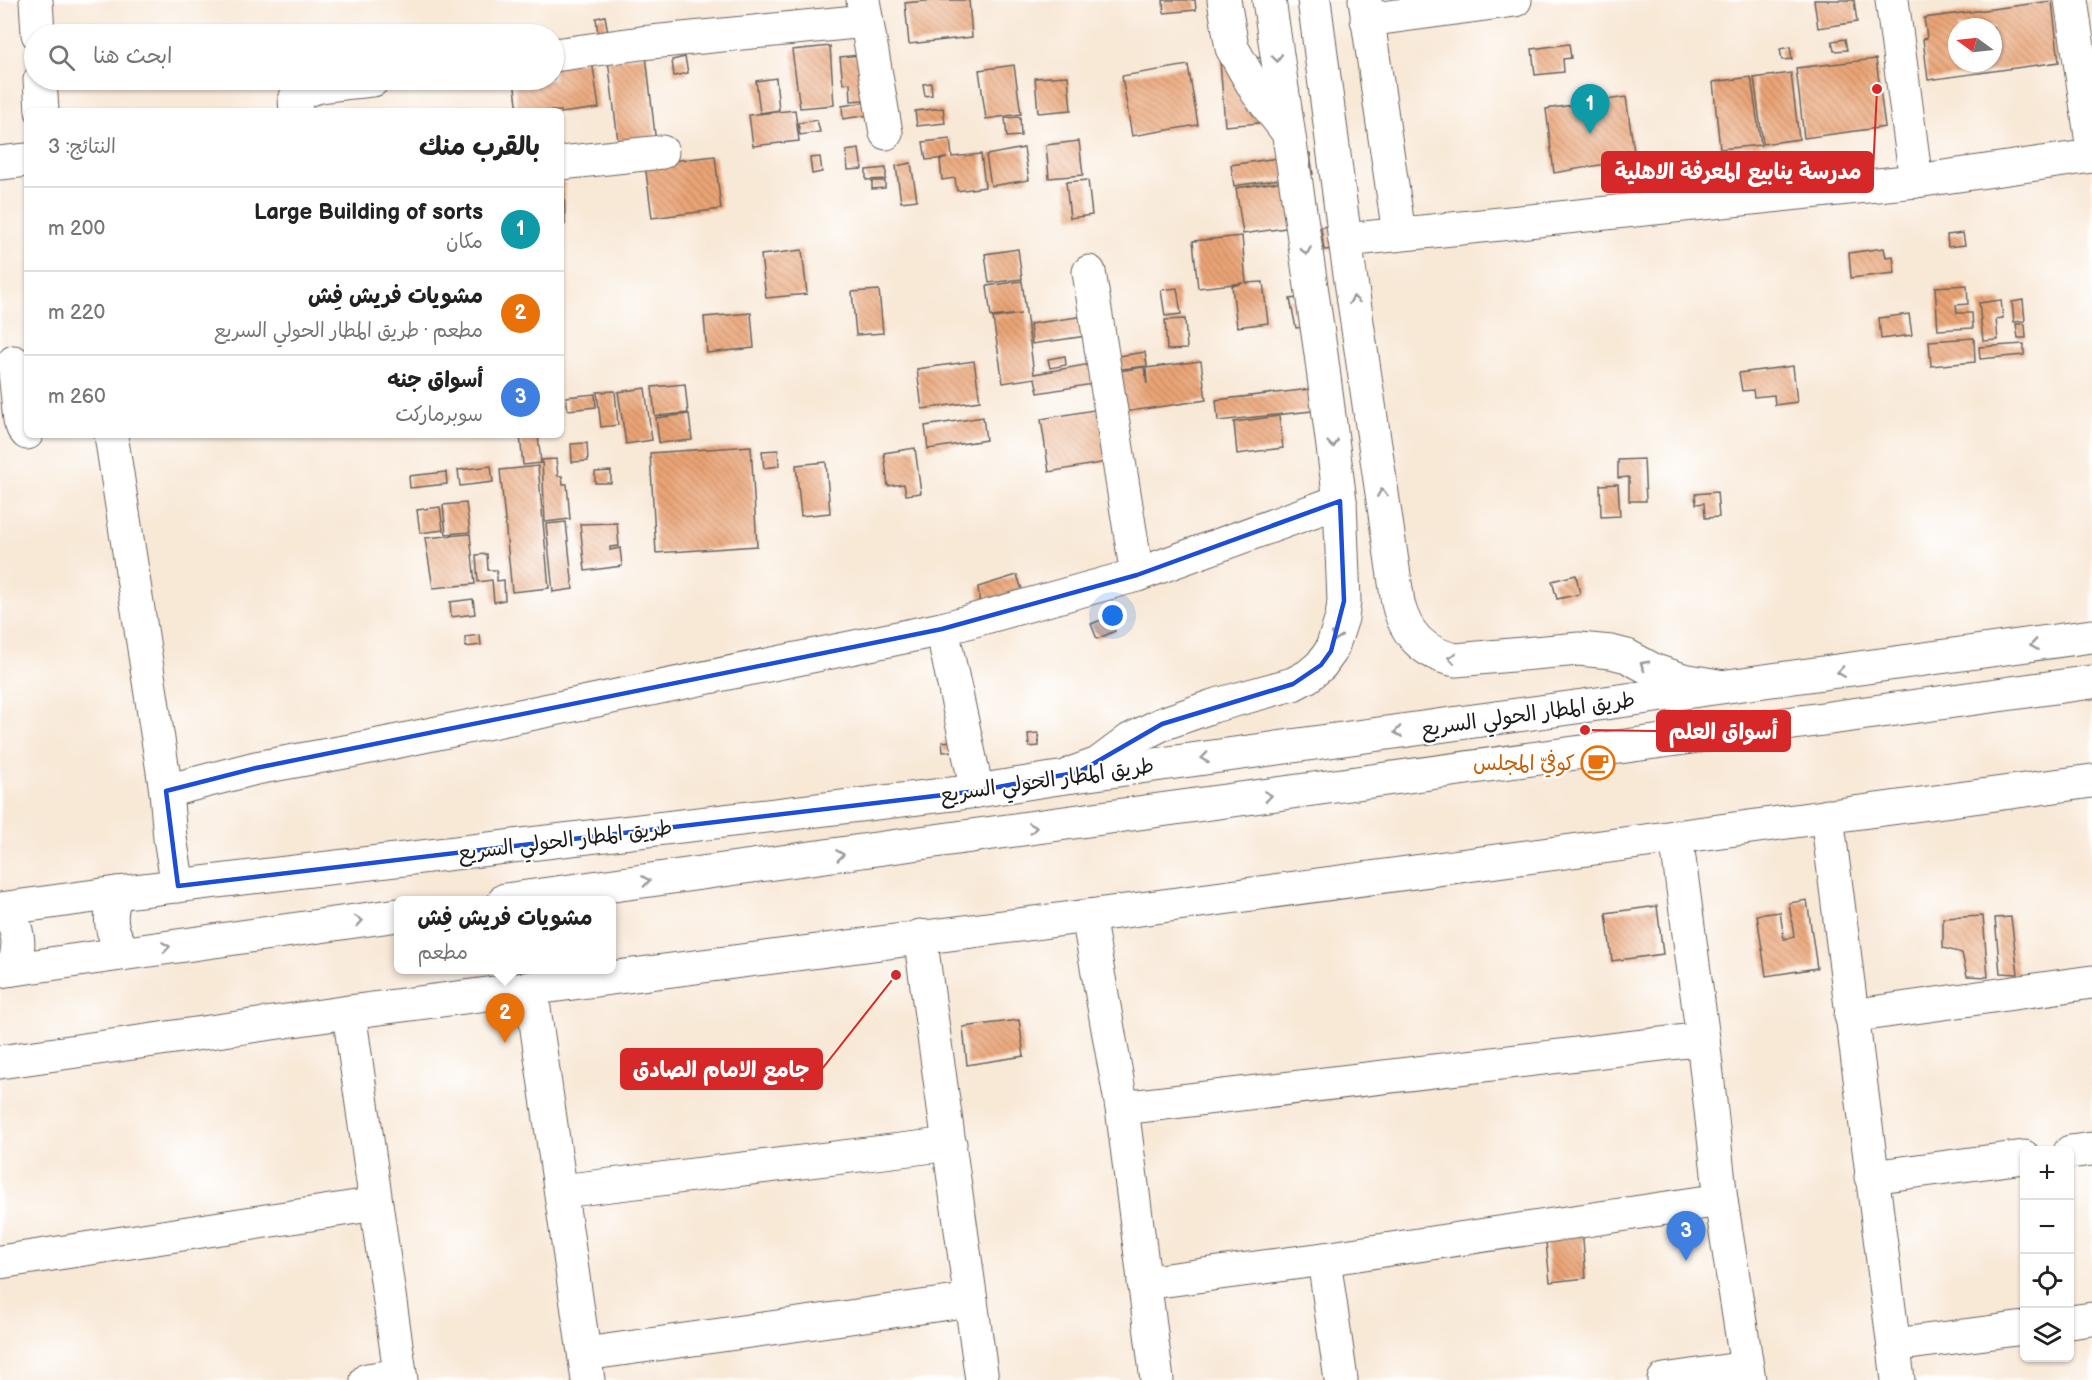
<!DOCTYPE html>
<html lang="ar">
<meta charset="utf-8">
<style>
body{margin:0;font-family:"Balsamiq Sans","Playpen Sans Arabic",sans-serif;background:#f2f2f2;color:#222;direction:rtl}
.controls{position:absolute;right:18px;bottom:18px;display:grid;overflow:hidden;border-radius:9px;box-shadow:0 2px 4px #0004}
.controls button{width:54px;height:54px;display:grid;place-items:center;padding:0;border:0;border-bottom:2px solid #e0e0e0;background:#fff;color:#222;font:30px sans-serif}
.compass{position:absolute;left:1948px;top:18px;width:54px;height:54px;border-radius:50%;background:#fff;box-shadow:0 2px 4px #0004;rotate:285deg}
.you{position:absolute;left:1113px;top:616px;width:21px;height:21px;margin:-15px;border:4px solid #fff;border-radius:50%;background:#1a73e8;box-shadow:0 0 0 9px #1a73e833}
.badge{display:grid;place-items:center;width:39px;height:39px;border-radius:50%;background:#0b8043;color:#fff;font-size:20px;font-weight:700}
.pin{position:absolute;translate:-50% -50px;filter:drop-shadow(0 2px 3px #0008)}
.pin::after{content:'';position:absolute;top:32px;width:21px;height:18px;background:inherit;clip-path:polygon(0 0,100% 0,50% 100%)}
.popup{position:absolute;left:394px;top:896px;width:222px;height:78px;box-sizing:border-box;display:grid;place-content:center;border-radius:9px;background:#fff;filter:drop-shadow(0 2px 4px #0005);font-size:20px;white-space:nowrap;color:#767676}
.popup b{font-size:22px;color:#222}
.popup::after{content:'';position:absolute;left:50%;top:100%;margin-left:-12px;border:12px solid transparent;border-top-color:#fff}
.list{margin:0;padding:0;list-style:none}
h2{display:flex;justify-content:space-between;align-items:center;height:78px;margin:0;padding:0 24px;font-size:26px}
h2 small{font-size:20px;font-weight:400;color:#767676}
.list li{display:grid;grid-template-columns:39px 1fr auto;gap:18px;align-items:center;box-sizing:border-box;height:84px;padding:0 24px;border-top:2px solid #e0e0e0}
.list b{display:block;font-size:22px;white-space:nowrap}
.list p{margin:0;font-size:20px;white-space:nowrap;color:#767676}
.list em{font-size:20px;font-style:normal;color:#767676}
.icon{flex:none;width:33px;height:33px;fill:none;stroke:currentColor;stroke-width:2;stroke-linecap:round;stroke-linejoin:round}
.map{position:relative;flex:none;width:2092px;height:1380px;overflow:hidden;direction:ltr}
.search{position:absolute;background:#fff;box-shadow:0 2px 4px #0004;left:24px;top:24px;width:540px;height:66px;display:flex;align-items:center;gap:15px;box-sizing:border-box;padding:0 21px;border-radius:33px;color:#767676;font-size:22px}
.panel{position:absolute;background:#fff;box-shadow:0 2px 4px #0004;left:24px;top:108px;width:540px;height:330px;border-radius:9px;direction:rtl}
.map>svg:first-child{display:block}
.building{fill:url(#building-back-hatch);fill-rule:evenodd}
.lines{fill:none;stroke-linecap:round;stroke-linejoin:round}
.minor-casing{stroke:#69635d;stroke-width:35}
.highway-casing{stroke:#69635d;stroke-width:35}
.minor{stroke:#fff;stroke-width:33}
.highway{stroke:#fff;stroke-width:33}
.oneway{stroke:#999}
.marked{fill:none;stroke:#1d4ed8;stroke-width:4.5;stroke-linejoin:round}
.labels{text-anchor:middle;stroke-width:4.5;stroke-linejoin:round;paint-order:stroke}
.street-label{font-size:21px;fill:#1c1c1c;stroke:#fff}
.food-label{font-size:21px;fill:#c56008;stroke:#fff;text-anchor:end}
.leader{fill:none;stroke:#d62828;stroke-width:2}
.callout-dot{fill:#d62828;stroke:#fff;stroke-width:2}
.callout{fill:#d62828;stroke:#d62828;stroke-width:2}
.callout-label{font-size:22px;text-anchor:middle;font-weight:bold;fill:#fff}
</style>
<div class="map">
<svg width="2092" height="1380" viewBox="0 0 2092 1380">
<defs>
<pattern id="building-back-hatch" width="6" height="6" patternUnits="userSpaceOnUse" patternTransform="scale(1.5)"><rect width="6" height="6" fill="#eba476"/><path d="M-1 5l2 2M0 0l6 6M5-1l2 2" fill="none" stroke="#be8560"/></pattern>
</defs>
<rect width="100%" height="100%" fill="#fff"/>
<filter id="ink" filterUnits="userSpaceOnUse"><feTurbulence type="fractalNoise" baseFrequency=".0167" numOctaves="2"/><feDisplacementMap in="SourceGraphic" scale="12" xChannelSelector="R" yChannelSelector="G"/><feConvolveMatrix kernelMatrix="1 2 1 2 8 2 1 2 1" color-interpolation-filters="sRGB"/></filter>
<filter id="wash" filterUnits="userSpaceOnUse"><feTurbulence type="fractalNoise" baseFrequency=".008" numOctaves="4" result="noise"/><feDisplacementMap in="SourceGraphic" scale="24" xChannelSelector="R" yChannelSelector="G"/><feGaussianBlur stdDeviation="1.35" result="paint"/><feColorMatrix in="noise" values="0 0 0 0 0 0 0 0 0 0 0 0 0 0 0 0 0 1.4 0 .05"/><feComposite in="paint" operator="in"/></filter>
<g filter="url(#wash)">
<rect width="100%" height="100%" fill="#f8e8d6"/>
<g id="blocks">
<g class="building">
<polygon points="934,0 969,0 972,37 909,44 905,3"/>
<polygon points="1163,0 1195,0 1196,10 1164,13"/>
<polygon points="1814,0 1854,0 1857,22 1818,28"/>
<path d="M2052,1L2059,62L1928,80L1923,39L1927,38L1924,18ZM1957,27H1993V63H1957Z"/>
<polygon points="605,16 608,33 598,34 596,18"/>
<polygon points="1845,39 1847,50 1834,51 1832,41"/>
<polygon points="1569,44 1571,58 1563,59 1564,72 1535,75 1532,49"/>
<polygon points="830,46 834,105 800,108 792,50"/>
<polygon points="1790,47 1792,59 1782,60 1780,49"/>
<polygon points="646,55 656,144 619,149 608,60"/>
<polygon points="860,55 864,100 851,101 850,83 843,84 840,57"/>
<polygon points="685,57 688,73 674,76 672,60"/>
<polygon points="1266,57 1271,122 1225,126 1220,61"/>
<polygon points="1876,59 1885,127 1804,138 1796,68"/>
<polygon points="592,60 599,108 561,113 561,111 518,111 514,80 554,80 554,65"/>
<polygon points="1014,65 1021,114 986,119 979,70"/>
<polygon points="1188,65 1198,125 1132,136 1122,76"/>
<polygon points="1791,73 1799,139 1763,144 1754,78"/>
<polygon points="1068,76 1071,110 1038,113 1035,78"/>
<polygon points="1751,77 1761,145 1720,149 1713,82"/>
<polygon points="776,78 779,110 760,113 756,81"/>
<polygon points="931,83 932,95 925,96 923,84"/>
<polygon points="1626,97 1635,159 1554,173 1546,109"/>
<polygon points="867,102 869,115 843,119 842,106"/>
<polygon points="943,108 945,123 917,126 915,111"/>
<polygon points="795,110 799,141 753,146 749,115"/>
<polygon points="1020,117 1021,136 1007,137 1005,118"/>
<polygon points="817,120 820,132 800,135 798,123"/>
<polygon points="950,139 952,157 981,154 985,187 957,191 955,178 942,180 940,160 947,158 926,160 923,142"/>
<polygon points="1079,141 1083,175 1049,178 1046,145"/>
<polygon points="1024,148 1029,180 991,186 986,155"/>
<polygon points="859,149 862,169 848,170 846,151"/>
<polygon points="1310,153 1313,174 1234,186 1231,165"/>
<polygon points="715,156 721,209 652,218 645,164"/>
<polygon points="820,157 822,172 812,174 810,158"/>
<polygon points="911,163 917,200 901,202 896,166"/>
<polygon points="886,168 886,179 866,180 866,170"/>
<polygon points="1088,180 1092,215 1070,218 1066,182"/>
<polygon points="1292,180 1299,226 1243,234 1236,188"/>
<polygon points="872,181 885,181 885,188 872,189"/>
<polygon points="561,182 564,182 565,224 561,224"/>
<polygon points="1332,226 1335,249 1324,250 1321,227"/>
<polygon points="1963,233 1965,245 1948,247 1947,235"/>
<polygon points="1242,236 1246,283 1263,282 1268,323 1237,327 1232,286 1243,283 1198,288 1193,241"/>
<polygon points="1884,248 1886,257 1893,256 1895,273 1851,278 1849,253"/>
<polygon points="1018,249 1022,279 989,283 985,254"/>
<polygon points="802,250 807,294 766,298 761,255"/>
<polygon points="1022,281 1034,374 1090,364 1093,384 1038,393 1035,378 1003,383 993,318 1021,314 991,317 987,286"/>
<polygon points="1967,285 1968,304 1956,305 1957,313 1972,313 1973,328 1938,330 1935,287"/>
<polygon points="1177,288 1181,314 1165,316 1161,290"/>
<polygon points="879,290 883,333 856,335 852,292"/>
<polygon points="1312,296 1328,324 1296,328 1290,299"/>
<polygon points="2001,300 2003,318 1996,319 1998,340 1983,341 1979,303"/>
<polygon points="2023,300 2025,321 2014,322 2012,302"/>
<polygon points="751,313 754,348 707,353 704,317"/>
<polygon points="1909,314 1912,335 1881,339 1879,318"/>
<polygon points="1084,316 1086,336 1032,344 1030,324"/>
<polygon points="1185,319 1187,349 1167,350 1165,320"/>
<polygon points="2016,324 2025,324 2026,338 2018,338"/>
<polygon points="1974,338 1975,362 1931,366 1929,341"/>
<polygon points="2024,344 2024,355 1980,359 1979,347"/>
<polygon points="1145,352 1147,366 1121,369 1119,356"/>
<polygon points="1065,356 1066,365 1050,368 1048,359"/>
<polygon points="974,361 980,401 922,409 917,369"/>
<polygon points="1201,361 1206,400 1124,412 1119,371 1144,367 1147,384 1146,368"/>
<polygon points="1793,366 1797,402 1775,405 1774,395 1754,397 1753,390 1742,391 1739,373"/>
<polygon points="685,384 688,413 655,416 652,387"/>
<polygon points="645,388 652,440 626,444 618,392"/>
<polygon points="1310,389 1312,411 1218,421 1216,400"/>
<polygon points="615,391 618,425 601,427 597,392"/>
<polygon points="595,394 596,407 568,410 566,397"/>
<polygon points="1099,409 1107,462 1049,472 1041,419"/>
<polygon points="689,414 692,440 659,443 656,418"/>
<polygon points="1279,416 1283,448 1237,454 1234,422"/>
<polygon points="983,417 986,440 928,449 925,426"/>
<polygon points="520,435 538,435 541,463 523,465"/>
<polygon points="587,443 588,461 572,462 571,444"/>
<polygon points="751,446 757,546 656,553 650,453"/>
<polygon points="915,448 921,493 906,495 904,484 888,486 884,453"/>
<polygon points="778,450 779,466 764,468 762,451"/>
<polygon points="556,459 558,476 562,476 563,484 567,484 570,519 545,522 542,460"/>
<polygon points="1644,459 1646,501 1629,501 1629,477 1618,478 1618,460"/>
<polygon points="826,462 830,513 801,516 796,465"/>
<polygon points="491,466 493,482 460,486 458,470"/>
<polygon points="538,466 549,588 512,592 500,470"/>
<polygon points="611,471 611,483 595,483 595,472"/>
<polygon points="446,472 447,484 410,488 409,476"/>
<polygon points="1618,484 1620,516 1601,517 1600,485"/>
<polygon points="1717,492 1719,517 1705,518 1704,503 1696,504 1695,494"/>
<polygon points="466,503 470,532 446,534 443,505"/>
<polygon points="440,507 443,530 420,533 417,510"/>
<polygon points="566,522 573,589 553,592 546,524"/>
<polygon points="617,523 619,546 610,547 610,550 620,548 622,566 585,571 580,524"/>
<polygon points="470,534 475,584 433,588 425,538"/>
<polygon points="487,554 488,570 497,570 497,581 504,580 505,600 494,602 492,580 478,582 476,555"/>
<polygon points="1017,575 1025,598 981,618 978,587"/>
<polygon points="1576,575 1580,594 1557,599 1552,581"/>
<polygon points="473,599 475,614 451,617 450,602"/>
<polygon points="1109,617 1115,631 1097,639 1091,624"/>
<polygon points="480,635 481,645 466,647 465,637"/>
<polygon points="1038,733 1039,746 1029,747 1028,734"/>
<polygon points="952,741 953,751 943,752 942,742"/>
<polygon points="1807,900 1817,968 1766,976 1757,915 1780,912 1784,939 1794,937 1789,903"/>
<polygon points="1657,906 1663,954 1612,961 1606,913"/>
<polygon points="1983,916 1988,977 1967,976 1962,953 1943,948 1943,918"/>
<polygon points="2011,917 2018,974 2000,973 1995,918"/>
<polygon points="1019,1020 1024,1056 967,1065 963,1027"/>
<polygon points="1582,1227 1586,1278 1550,1282 1545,1232"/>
</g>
</g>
</g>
<g filter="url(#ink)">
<use href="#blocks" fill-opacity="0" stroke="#69635d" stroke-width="1.5"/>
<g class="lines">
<g class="minor-casing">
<g id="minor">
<polyline points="36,0 38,34"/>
<polyline points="863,0 886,133"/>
<polyline points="1224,0 1232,48 1257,92 1286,130"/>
<path d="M1314,0L1345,240L1398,603C1405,634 1424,654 1456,660L1579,649L1611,652L1627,656L1655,671L1683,680L1718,686"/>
<polyline points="1365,0 1399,234"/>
<polyline points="1892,0 1916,181"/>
<polyline points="2071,0 2092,143"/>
<polyline points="1367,20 1515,0"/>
<polyline points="554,55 641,43 866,21"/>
<polyline points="40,80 42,111"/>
<path d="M296,111C296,106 294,102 296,97C304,84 358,82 373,80"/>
<polyline points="0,163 27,160"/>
<polyline points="561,163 662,152"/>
<polyline points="1345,240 1916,181 2092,156"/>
<polyline points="1089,272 1137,575"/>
<polyline points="14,362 20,420 23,428 27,433"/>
<polyline points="111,435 166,791 170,838 178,886"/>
<polyline points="942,629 977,791"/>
<polyline points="1073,773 1098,764 1130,740 1162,724 1213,706 1293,684 1308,676 1321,665 1331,651 1342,618 1344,601 1340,501 1321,354 1269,0"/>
<polyline points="166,791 256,768 350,751 942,629 1137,575 1340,501"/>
<polyline points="1827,816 1898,1380"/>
<polyline points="1676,836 1703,1039 1721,1200 1749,1380"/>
<polyline points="1088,916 1122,1108 1157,1380"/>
<polyline points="920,936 982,1380"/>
<polyline points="531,988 588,1380"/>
<polyline points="349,1012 401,1380"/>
<polyline points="1851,1016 2092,982"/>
<polyline points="0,1062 349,1012 1088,916 2092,781"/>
<polyline points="1122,1108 1703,1039"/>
<polyline points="2070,1152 2092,1149"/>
<polyline points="1871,1177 2024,1157"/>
<polyline points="561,1191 950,1144"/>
<polyline points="1324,1259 1341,1380"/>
<polyline points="0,1262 376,1204"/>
<polyline points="1144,1283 1324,1259 1721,1200"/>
<polyline points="2070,1322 2092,1319"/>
<polyline points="1894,1345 2024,1328"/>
<polyline points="585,1354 971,1300"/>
<polyline points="367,1380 400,1375"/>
<polyline points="1664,1380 1746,1368"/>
</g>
</g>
<g class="highway-casing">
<g id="highway">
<path d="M117,893C107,915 110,934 126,953"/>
<polyline points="505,900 2092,682"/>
<polyline points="0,909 117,893 977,791 1052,779 2092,636"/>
<path d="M5,909C19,928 22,947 12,969"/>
<polyline points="0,971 398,915"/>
</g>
</g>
<use href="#minor" class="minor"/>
<use href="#highway" class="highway"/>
</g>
<defs><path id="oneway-chevron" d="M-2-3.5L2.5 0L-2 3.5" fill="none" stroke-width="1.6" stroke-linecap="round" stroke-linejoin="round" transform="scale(1.5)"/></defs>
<g class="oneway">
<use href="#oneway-chevron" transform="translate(1277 58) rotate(82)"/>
<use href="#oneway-chevron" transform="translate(1306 251) rotate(81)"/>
<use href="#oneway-chevron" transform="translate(1354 300) rotate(-98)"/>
<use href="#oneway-chevron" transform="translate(1333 444) rotate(83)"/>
<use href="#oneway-chevron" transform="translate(1382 493) rotate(-98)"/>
<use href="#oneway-chevron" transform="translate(1336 637) rotate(109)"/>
<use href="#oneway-chevron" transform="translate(2034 645) rotate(172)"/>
<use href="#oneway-chevron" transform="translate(1452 658) rotate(-172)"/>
<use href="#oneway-chevron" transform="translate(1644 665) rotate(-152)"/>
<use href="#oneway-chevron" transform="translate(1841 672) rotate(172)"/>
<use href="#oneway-chevron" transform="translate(1398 732) rotate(172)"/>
<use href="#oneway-chevron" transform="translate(1205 758) rotate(172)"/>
<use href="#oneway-chevron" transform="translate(1268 796) rotate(-8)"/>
<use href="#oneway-chevron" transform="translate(1033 828) rotate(-8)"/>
<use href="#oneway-chevron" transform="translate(840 855) rotate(-8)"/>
<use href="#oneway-chevron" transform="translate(646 881) rotate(-8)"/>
<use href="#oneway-chevron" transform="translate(359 921) rotate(-8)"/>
<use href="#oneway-chevron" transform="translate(166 947) rotate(-8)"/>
</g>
</g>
<path class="marked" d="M1340,501L1344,601L1331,651L1321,665L1293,684L1162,724L1079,772L977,791L178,886L166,791L256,768L942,629L1137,575Z"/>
<defs>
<g id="cafe-ring" transform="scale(1.725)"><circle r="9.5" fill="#fff" stroke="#e8710a" stroke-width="1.5"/><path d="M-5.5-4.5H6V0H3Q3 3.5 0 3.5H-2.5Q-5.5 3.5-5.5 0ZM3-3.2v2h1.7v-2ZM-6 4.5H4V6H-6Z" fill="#e8710a"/></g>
</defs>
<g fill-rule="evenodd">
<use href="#cafe-ring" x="1598" y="763"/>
</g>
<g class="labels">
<g class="street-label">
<text transform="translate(1528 714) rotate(-8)" y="7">طريق المطار الحولي السريع</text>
<text transform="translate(1047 780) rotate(-8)" y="7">طريق المطار الحولي السريع</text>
<text transform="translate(565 840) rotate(-7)" y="7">طريق المطار الحولي السريع</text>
</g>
<g class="food-label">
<text x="1575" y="770">كوفيّ المجلس</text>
</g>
</g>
<path class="leader" d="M1877 89L1873 172M1585 730L1657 731M896 975L822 1069"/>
<g class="callout-dot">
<circle cx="1877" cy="89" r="6"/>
<circle cx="1585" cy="730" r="6"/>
<circle cx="896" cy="975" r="6"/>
</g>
<g class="callout">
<rect x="1602" y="152" width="271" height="40" rx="6"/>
<rect x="1657" y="711" width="133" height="40" rx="6"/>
<rect x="621" y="1049" width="201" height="40" rx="6"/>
</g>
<g class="callout-label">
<text x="1738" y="179">مدرسة ينابيع المعرفة الاهلية</text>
<text x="1723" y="739">أسواق العلم</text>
<text x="721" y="1077">جامع الامام الصادق</text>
</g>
</svg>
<div class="controls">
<button>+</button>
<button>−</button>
<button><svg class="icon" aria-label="locate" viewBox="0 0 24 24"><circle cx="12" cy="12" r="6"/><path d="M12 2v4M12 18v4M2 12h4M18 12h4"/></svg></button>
<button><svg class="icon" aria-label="layers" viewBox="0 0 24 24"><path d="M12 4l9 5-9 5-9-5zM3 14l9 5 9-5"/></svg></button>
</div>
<svg class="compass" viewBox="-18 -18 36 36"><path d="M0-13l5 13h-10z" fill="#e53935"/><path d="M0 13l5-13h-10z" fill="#767676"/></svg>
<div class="you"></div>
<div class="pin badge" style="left:1590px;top:134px;background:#0f9aa8">1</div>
<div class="pin badge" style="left:505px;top:1043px;background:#e8710a">2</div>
<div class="popup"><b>مشويات فريش فِش</b>مطعم</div>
<div class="pin badge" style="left:1686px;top:1261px;background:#3f7fe0">3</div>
<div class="search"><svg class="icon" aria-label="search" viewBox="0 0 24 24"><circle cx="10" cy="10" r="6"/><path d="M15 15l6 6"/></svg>ابحث هنا</div>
<section class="panel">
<h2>بالقرب منك<small>النتائج: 3</small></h2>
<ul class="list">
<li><span class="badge" style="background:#0f9aa8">1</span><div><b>Large Building of sorts</b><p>مكان</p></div><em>200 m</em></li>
<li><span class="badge" style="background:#e8710a">2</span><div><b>مشويات فريش فِش</b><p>مطعم · طريق المطار الحولي السريع</p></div><em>220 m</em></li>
<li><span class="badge" style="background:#3f7fe0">3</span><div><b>أسواق جنه</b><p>سوبرماركت</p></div><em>260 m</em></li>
</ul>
</section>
</div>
